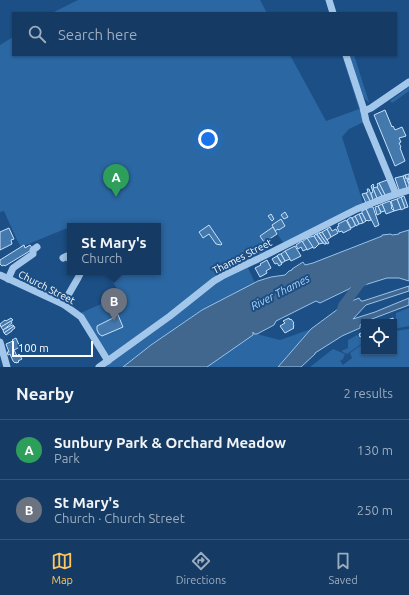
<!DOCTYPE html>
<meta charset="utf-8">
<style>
body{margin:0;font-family:Ubuntu,sans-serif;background:#22466d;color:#f1f3f6}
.controls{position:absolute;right:12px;bottom:12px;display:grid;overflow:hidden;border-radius:0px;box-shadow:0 1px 3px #0004}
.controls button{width:36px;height:36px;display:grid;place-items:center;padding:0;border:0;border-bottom:1px solid #345578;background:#153b64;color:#f1f3f6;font:20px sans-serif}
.scale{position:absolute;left:12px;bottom:10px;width:81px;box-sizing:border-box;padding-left:4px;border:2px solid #fff;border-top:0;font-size:11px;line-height:14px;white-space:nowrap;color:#fff;-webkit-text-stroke:3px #1c4f85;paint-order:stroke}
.you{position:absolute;left:208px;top:139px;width:14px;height:14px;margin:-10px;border:3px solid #fff;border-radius:50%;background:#1a73e8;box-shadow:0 0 0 6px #1a73e833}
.badge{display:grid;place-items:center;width:26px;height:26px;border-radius:50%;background:#fcc660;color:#fff;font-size:13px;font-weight:700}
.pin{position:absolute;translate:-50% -33px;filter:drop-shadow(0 1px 2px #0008)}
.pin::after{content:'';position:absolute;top:21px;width:14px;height:12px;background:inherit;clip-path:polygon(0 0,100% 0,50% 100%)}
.popup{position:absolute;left:67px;top:223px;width:94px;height:52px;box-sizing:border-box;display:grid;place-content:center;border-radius:0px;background:#153b64;filter:drop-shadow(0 1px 3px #0005);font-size:13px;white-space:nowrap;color:#9dadbf}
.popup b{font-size:15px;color:#f1f3f6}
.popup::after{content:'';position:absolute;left:50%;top:100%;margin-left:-8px;border:8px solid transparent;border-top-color:#153b64}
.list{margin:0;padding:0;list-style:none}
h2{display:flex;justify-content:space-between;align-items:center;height:52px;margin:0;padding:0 16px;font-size:17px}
h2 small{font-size:13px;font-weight:400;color:#9dadbf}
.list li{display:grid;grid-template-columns:26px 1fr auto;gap:12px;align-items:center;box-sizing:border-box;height:60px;padding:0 16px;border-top:1px solid #345578}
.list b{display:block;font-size:15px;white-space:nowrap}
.list p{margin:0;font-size:13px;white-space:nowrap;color:#9dadbf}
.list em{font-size:13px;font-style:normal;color:#9dadbf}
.icon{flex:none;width:22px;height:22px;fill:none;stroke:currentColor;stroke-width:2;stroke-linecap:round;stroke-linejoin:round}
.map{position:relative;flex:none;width:409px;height:367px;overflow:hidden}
.search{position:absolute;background:#153b64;box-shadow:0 1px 3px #0004;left:12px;right:12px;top:12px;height:44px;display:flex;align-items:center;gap:10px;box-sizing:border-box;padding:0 14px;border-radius:0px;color:#9dadbf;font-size:15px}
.sheet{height:172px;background:#153b64}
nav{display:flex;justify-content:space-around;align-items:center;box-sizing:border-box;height:56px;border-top:1px solid #345578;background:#153b64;font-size:11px;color:#9dadbf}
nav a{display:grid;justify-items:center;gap:2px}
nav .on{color:#fcc660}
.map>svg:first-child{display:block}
.green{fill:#2b67a2}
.water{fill:#41678e;stroke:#96c3ed}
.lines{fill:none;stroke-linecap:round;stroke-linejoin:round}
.river{stroke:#41678e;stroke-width:10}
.building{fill:#4479ae;stroke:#c7e0f8}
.minor{stroke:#a3c7eb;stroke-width:7}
.labels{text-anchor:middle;stroke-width:4;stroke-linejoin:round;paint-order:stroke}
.street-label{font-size:10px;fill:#fff;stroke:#1c4f85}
.water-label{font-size:11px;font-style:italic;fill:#aed1f3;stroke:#1c4f85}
</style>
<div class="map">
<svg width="409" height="367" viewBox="0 0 409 367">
<rect width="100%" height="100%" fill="#1c4f85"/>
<g class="green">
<polygon points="78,0 260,0 267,13 52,13"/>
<polygon points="13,37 13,55 290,55 326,121 359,109 342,55 344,55 366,121 349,129 342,137 364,206 285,245 275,231 278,229 280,230 285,226 281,220 272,225 273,227 260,236 270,252 224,275 108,361 78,314 122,295 105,272 158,272 158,226 70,226 70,227 21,247 17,240 4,211 0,212 0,45"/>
<polygon points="350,55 354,55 369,102 367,101 363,96"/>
<polygon points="409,87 409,91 392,103 390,101"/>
<polygon points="248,268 255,283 202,310 151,345 123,367 104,367 223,279"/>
<polygon points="409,308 409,326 394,329 394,325 396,324 396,313"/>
<polygon points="311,329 278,367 207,367 254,334 257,334 280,340"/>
<polygon points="409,329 409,367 310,367 333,349 345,354 343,359 340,361 343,365 352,358 350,353 364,343 364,352 394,352 394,331"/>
<polygon points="357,335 361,338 364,336 364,342 347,354 341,351 348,348 348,340"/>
</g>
<g class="water">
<polygon points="409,230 409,281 399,278 387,278 358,287 355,290 351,287 349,289 320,303 316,301 276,321 274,325 257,334 254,334 253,332 253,335 207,367 123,367 151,345 202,310 258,281 271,277 285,275 289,271 292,270 292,269 303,262 305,265 313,263 377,238 382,236 382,235 391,234 392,235 399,234 399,233"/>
<polygon points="409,286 409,291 366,305 353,319 375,312 409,298 409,305 364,322 360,325 360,328 342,336 315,353 315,354 301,367 278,367 311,329 338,309 344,300 347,303 359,298 361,301 363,301"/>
</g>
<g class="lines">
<polyline class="river" points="341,313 343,306 360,283 363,281"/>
</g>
<g class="building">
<polygon points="385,110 392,127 393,126 395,130 402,127 406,136 399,138 401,142 399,143 401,147 400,148 405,161 395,166 374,115"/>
<polygon points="409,174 409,184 407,180 409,179 408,178 406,179 405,175"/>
<polygon points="405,175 406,179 408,178 409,179 407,180 409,184 409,187 407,188 403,176"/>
<polygon points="403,176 407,188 399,190 395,178"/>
<polygon points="387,180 393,191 392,193 385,195 379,183"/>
<polygon points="379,183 385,195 382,196 377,187 378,186 377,184"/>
<polygon points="373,184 374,186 373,187 377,198 373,200 371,193 373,192 371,186"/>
<polygon points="377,187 382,196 377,198 373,188"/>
<polygon points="367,189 369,189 373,200 370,201 366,193 368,192"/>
<polygon points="366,193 370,201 366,203 362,194"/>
<polygon points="404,196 408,207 405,208 401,197"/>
<polygon points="401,197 405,208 401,210 397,199"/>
<polygon points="397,199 401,209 394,211 391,201"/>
<polygon points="390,201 392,207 391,208 394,211 386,214 382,204"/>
<polygon points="382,204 385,211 381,212 378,206"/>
<polygon points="378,206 381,213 377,215 375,207"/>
<polygon points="370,207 373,207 379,225 375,227 366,209"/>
<polygon points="366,209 370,218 371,220 368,221 367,220 366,221 362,213 362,211"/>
<polygon points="285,212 288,217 284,219 281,215"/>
<polygon points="362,213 366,221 363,223 359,214"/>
<polygon points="271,214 274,219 272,221 268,216"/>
<polygon points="359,214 363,223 359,224 355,216"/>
<polygon points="355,216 359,224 356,226 352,218"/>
<polygon points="351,217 355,224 355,226 351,228 347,220"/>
<polygon points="281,219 285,226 279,230 278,229 275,231 272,225"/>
<polygon points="346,220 351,229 343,233 342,231 339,232 337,227 339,226 338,224"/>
<polygon points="209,225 222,244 221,245 216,244 209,234 203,238 199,232"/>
<polygon points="273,227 277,234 268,240 267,241 264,242 260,236"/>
<polygon points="330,227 332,231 336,229 338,233 331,237 327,229"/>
<polygon points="9,228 14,239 11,240 12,244 0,250 0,232"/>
<polygon points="327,229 331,237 327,240 322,232"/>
<polygon points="322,232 329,243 327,244 319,233"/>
<polygon points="317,233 319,233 326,243 326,244 324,244 317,234"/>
<polygon points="316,234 323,243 319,244 314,236"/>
<polygon points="314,236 319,244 315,248 313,248 307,238"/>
<polygon points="307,238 313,247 307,250 302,242"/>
<polygon points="302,241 307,249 303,251 301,247 298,249 296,245"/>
<polygon points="24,245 25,248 30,245 33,249 5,266 4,265 2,266 0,264 0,260"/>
<polygon points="295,246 301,256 291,261 285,251"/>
<polygon points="285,251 290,259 285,261 281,254"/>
<polygon points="280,254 281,254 285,261 282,263 277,256 278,255"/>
<polygon points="277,256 282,264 279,266 277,263 275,264 272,259"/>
<polygon points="267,260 271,268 266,271 267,273 260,277 255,268 261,265 260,264"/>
<polygon points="116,310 123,327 102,336 99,334 97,330 97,326 113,318 111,312"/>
<polygon points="11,318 13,320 1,327 0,324 5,320 6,321"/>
<polygon points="289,318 290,320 291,319 294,323 293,324 294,326 293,327 294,328 285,333 280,326 285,323 283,321"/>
<polygon points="393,318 395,324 394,324 394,322 386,322 385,321"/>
<polygon points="11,321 12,323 3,330 1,327"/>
<polygon points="12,325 13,325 14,326 4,333 3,330"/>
<polygon points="14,326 15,328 12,330 12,331 6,335 4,333"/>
<polygon points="363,332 364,335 360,337 359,334"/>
<polygon points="16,338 20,347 14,350 17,356 19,354 22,359 18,361 19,362 16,363 16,362 15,363 13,361 10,354 8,355 7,352 9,352 6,344 13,341 12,340"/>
</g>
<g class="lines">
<g class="minor">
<polyline points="329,0 333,13"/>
<polyline points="346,55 363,107 366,121 396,194"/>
<polyline points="364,111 371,108 409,82"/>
<polyline points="63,258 67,256 70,260"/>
<polyline points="0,275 63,304 81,317 108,361"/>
<polyline points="8,279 13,268 33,254 33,250 37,247"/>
<polyline points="63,304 78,278 80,274 79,272"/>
<polyline points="0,342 7,367"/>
<polyline points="99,367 170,316 214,281 224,275 258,259 357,209 388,197 409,190"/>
</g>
</g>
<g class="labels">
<g class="street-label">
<text transform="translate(242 256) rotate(-27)" y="4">Thames Street</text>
<text transform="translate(47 287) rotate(27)" y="4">Church Street</text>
</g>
<g class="water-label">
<text transform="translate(280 292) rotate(-27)" y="4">River Thames</text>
</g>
</g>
</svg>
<div class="controls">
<button><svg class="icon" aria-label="locate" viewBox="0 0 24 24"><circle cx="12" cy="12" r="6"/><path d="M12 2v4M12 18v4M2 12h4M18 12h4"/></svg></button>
</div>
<div class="scale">100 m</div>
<div class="you"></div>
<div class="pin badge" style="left:116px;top:197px;background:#2e9e5b">A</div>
<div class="pin badge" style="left:114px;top:321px;background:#6b7280">B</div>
<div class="popup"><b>St Mary's</b>Church</div>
<div class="search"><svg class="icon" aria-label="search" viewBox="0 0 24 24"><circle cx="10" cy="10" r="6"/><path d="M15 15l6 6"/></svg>Search here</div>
</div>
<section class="sheet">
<h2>Nearby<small>2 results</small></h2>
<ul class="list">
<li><span class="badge" style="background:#2e9e5b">A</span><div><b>Sunbury Park &amp; Orchard Meadow</b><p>Park</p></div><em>130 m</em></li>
<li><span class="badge" style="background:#6b7280">B</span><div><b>St Mary's</b><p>Church · Church Street</p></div><em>250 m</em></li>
</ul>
</section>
<nav>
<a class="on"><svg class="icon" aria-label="map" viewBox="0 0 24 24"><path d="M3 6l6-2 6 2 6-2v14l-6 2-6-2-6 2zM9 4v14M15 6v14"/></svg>Map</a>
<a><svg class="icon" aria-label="directions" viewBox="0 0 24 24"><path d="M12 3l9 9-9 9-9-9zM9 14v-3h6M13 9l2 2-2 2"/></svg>Directions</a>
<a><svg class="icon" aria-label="saved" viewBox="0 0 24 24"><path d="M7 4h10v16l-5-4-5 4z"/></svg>Saved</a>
</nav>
